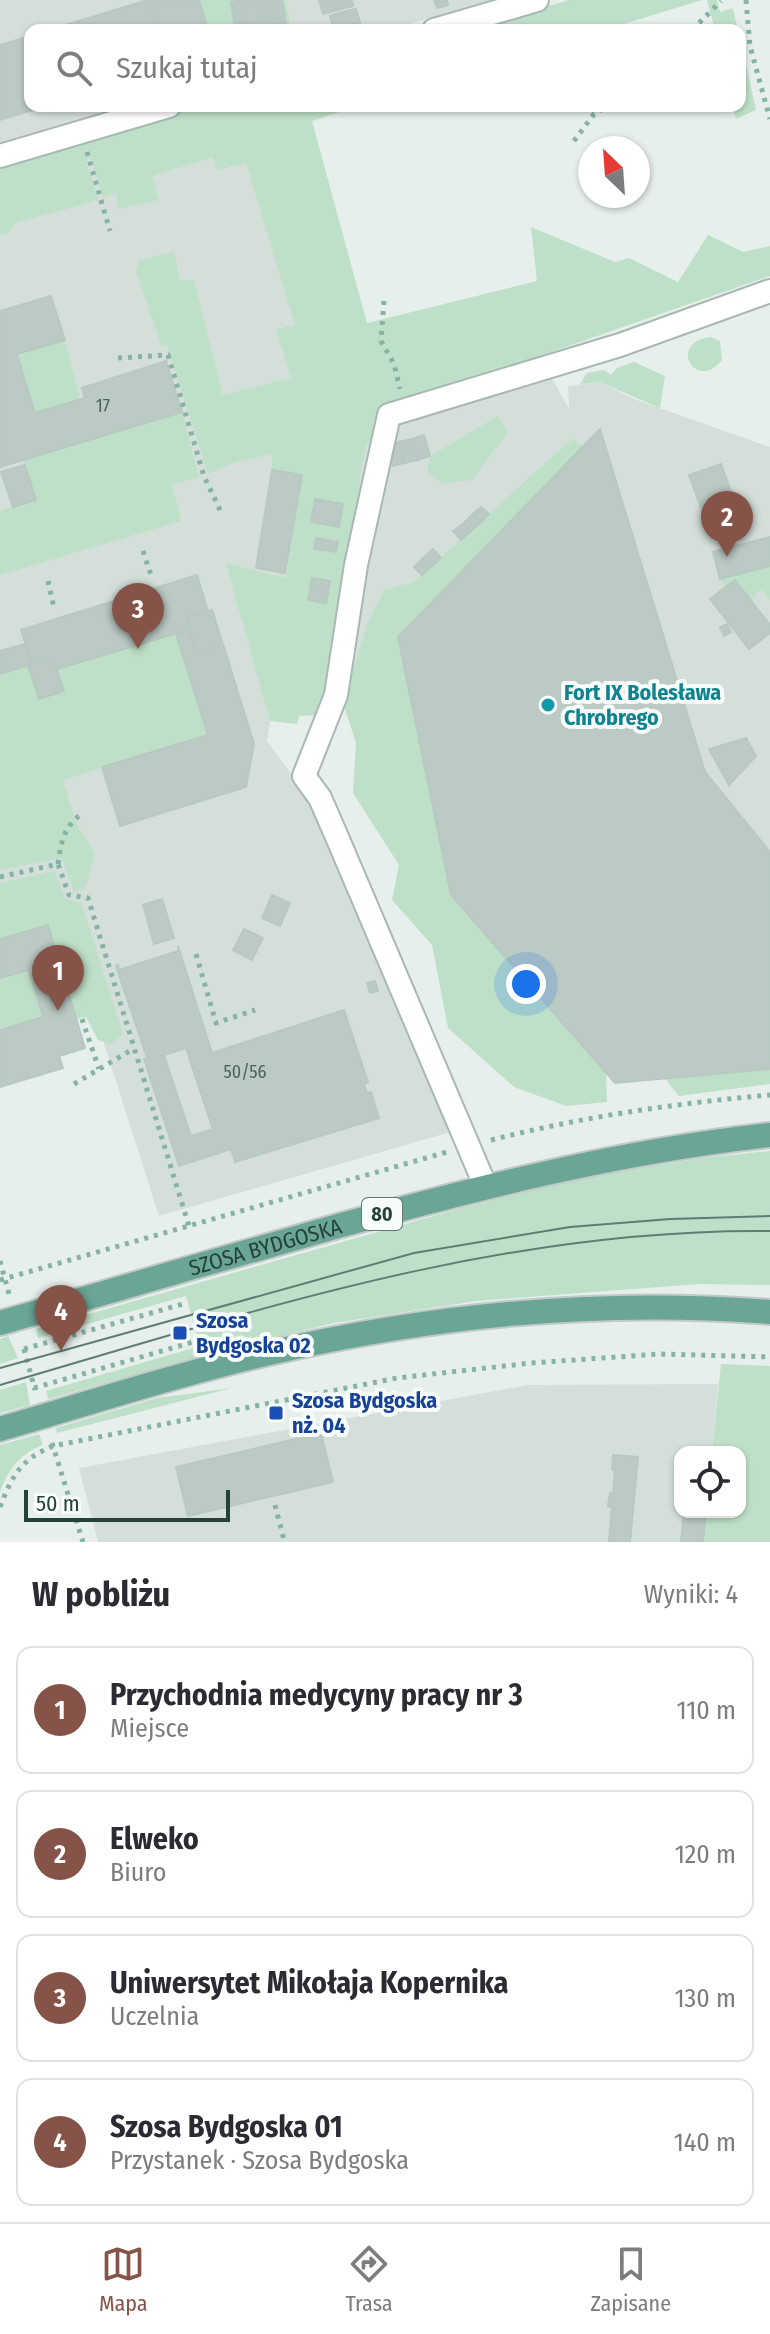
<!DOCTYPE html>
<html lang="pl">
<meta charset="utf-8">
<style>
body{margin:0;font-family:"Fira Sans Condensed",sans-serif;background:#f7f7f7;color:#2b2b33}
.controls{position:absolute;right:24px;bottom:24px;display:grid;overflow:hidden;border-radius:16px;box-shadow:0 2px 6px #0004}
.controls button{width:72px;height:72px;display:grid;place-items:center;padding:0;border:0;border-bottom:2px solid #e1e1e2;background:#fff;color:#2b2b33;font:40px sans-serif}
.compass{position:absolute;left:578px;top:136px;width:72px;height:72px;border-radius:50%;background:#fff;box-shadow:0 2px 6px #0004;rotate:335deg}
.scale{position:absolute;left:24px;bottom:20px;width:206px;box-sizing:border-box;padding-left:8px;border:4px solid #24423a;border-top:0;font-size:22px;line-height:28px;white-space:nowrap;color:#24423a;-webkit-text-stroke:6px #f7fbf9;paint-order:stroke}
.you{position:absolute;left:526px;top:984px;width:28px;height:28px;margin:-20px;border:6px solid #fff;border-radius:50%;background:#1a73e8;box-shadow:0 0 0 12px #1a73e833}
.badge{display:grid;place-items:center;width:52px;height:52px;border-radius:50%;background:#855347;color:#fff;font-size:26px;font-weight:700}
.pin{position:absolute;translate:-50% -66px;filter:drop-shadow(0 2px 4px #0008)}
.pin::after{content:'';position:absolute;top:42px;width:28px;height:24px;background:inherit;clip-path:polygon(0 0,100% 0,50% 100%)}
.list{margin:0;padding:0;list-style:none}
h2{display:flex;justify-content:space-between;align-items:center;height:104px;margin:0;padding:0 32px;font-size:34px}
h2 small{font-size:26px;font-weight:400;color:#7c7c81}
.list li{display:grid;grid-template-columns:52px 1fr auto;gap:24px;align-items:center;box-sizing:border-box;height:128px;margin:0 16px 16px;padding:0 16px;border:2px solid #e1e1e2;border-radius:16px}
.list b{display:block;font-size:30px;white-space:nowrap}
.list p{margin:0;font-size:26px;white-space:nowrap;color:#7c7c81}
.list em{font-size:26px;font-style:normal;color:#7c7c81}
.icon{flex:none;width:44px;height:44px;fill:none;stroke:currentColor;stroke-width:2;stroke-linecap:round;stroke-linejoin:round}
.map{position:relative;flex:none;width:770px;height:1542px;overflow:hidden}
.search{position:absolute;background:#fff;box-shadow:0 2px 6px #0004;left:24px;right:24px;top:24px;height:88px;display:flex;align-items:center;gap:20px;box-sizing:border-box;padding:0 28px;border-radius:16px;color:#7c7c81;font-size:30px}
.sheet{height:680px;background:#fff}
nav{display:flex;justify-content:space-around;align-items:center;box-sizing:border-box;height:112px;border-top:2px solid #e1e1e2;background:#fff;font-size:22px;color:#7c7c81}
nav a{display:grid;justify-items:center;gap:4px}
nav .on{color:#855347}
.map>svg:first-child{display:block}
.built{fill:#d4dfda}
.green{fill:#bfe0c8}
.building{fill:#bbcac4;stroke:#b8c9c2;stroke-width:2;fill-rule:evenodd}
.lines{fill:none;stroke-linecap:round;stroke-linejoin:round}
.minor-casing{stroke:#a8b8b2;stroke-width:26}
.primary-casing{stroke:#c2cac8;stroke-width:28}
.path{stroke:#86b3a5;stroke-width:5;stroke-dasharray:4 6;stroke-linecap:butt}
.minor{stroke:#fff;stroke-width:22}
.primary{stroke:#6aa596;stroke-width:24}
.tram{stroke:#5f7d75;stroke-width:2}
.culture-dot{fill:#0f9aa8;stroke:#f7fbf9;stroke-width:3}
.transit-dot{fill:#1a4fb4;stroke:#f7fbf9;stroke-width:3}
.labels{text-anchor:middle;stroke-width:8;stroke-linejoin:round;paint-order:stroke}
.number-label{font-size:18px;fill:#4a645c}
.shield{fill:#f7fbf9;stroke:#637a73;stroke-width:2}
.shield-label{font-size:20px;font-weight:bold;fill:#24423a}
.culture-label{font-size:22px;font-weight:bold;fill:#0d838f;stroke:#f7fbf9;text-anchor:start}
.street-label{font-size:22px;fill:#24423a;stroke:#f7fbf9}
.transit-label{font-size:22px;font-weight:bold;fill:#164399;stroke:#f7fbf9;text-anchor:start}
</style>
<div class="map">
<svg width="770" height="1542" viewBox="0 0 770 1542">
<rect width="100%" height="100%" fill="#e6efeb"/>
<g class="built">
<polygon points="0,0 490,0 389,30 30,30 30,106 133,106 0,146"/>
<polygon points="213,106 260,106 358,381 533,344 569,409 568,386 599,382 634,399 770,447 770,1069 615,1083 573,438 385,626 389,701 273,705 267,741 311,801 454,1131 159,1216 63,915 0,933 0,167"/>
<polygon points="718,1384 712,1452 680,1452 680,1512 707,1512 704,1542 98,1542 79,1468 528,1385"/>
</g>
<g class="green">
<polygon points="199,0 243,0 231,3 234,24 285,16 282,0 286,0 291,30 287,30 285,18 234,25 235,30 208,30"/>
<polygon points="569,0 702,0 604,30 467,30"/>
<polygon points="707,0 717,0 720,12 733,8 738,30 715,30"/>
<polygon points="740,38 756,110 736,119 733,106 740,106"/>
<polygon points="201,106 358,106 312,121 367,323 537,281 531,227 615,262 629,258 678,282 708,235 743,252 770,246 770,276 399,405 383,419 367,445 361,468 356,531 325,703 320,715 299,716 297,724 270,721 226,563 286,578 302,476 272,470 272,454 236,462 210,473 207,471 167,345 161,345 136,271 139,260 174,252 180,280 194,280 223,395 291,378 276,329 295,325 246,163 217,170 213,157 152,176 159,200 119,209 116,193 103,197 91,158 86,160 98,200 16,223 8,233 0,235 0,163 82,144 87,142 87,138"/>
<path d="M711,337L720,341L722,360C696,393 666,342 711,337Z"/>
<polygon points="65,340 80,399 35,413 17,354"/>
<polygon points="634,362 665,376 660,408 599,382 580,384 587,373 604,370 611,375 617,368"/>
<polygon points="182,412 199,477 172,484 181,521 0,575 0,511 36,500 24,460"/>
<polygon points="498,416 508,432 472,480 442,484 427,471 430,456"/>
<polygon points="573,438 594,458 583,1021 606,1073 607,1102 566,1106 514,1087 448,1028 432,945 392,900 399,865 353,793 356,743 343,703 367,625 384,590 414,582"/>
<polygon points="770,566 770,600 761,589 751,600 735,580 726,587 720,579"/>
<polygon points="176,634 208,735 63,780 76,823 95,853 86,887 74,892 62,858 0,870 0,674 28,665 39,699 64,691 57,669"/>
<polygon points="54,871 65,898 82,904 123,1034 111,1044 98,1040 86,1017 76,1019 48,925 0,939 0,883"/>
<polygon points="29,970 43,1017 0,1030 0,978"/>
<polygon points="770,1031 770,1084 679,1096 669,1084 653,1055"/>
<polygon points="770,1151 770,1285 699,1284 476,1301 334,1323 207,1354 48,1399 46,1391 200,1346 186,1296 38,1338 36,1329 462,1208 587,1177 702,1158"/>
<polygon points="8,1336 18,1358 0,1364 0,1339"/>
<polygon points="721,1364 770,1366 770,1542 704,1542 707,1512 740,1512 740,1452 712,1452"/>
<polygon points="26,1382 30,1405 0,1413 0,1390"/>
<polygon points="232,1388 57,1433 56,1428 157,1398"/>
<path d="M39,1434L43,1445C20,1453 8,1470 0,1492V1445Z"/>
</g>
<g class="building">
<polygon points="149,0 158,30 49,30 148,0"/>
<polygon points="149,0 199,0 208,30 158,30"/>
<polygon points="244,0 257,0 261,20 247,22"/>
<polygon points="244,0 247,22 234,24 231,2"/>
<polygon points="257,0 269,0 273,19 261,20"/>
<polygon points="269,0 282,0 285,16 273,19"/>
<polygon points="319,0 339,0 341,9 323,14"/>
<polygon points="339,0 352,0 353,6 341,9"/>
<polygon points="434,0 447,0 448,5 437,8"/>
<polygon points="356,9 362,29 347,30 342,12"/>
<polygon points="342,12 347,30 334,30 330,16"/>
<polygon points="285,18 287,30 275,30 273,20"/>
<polygon points="273,20 275,30 261,30 259,22"/>
<polygon points="259,22 261,30 248,30 247,24"/>
<polygon points="247,24 248,30 235,30 234,26"/>
<polygon points="30,36 30,106 46,106 0,120 0,45"/>
<polygon points="51,296 65,340 17,354 35,413 85,398 82,388 166,361 182,412 0,467 0,311"/>
<polygon points="600,429 705,772 770,852 770,1069 615,1083 451,895 398,637"/>
<polygon points="424,435 430,456 418,460 412,439"/>
<polygon points="412,439 418,460 404,463 398,442"/>
<polygon points="398,442 404,463 393,466 387,445"/>
<polygon points="721,464 744,527 712,538 689,475"/>
<polygon points="25,465 36,500 13,507 1,472"/>
<polygon points="272,470 302,475 285,573 256,568"/>
<polygon points="315,499 343,504 339,527 311,522"/>
<polygon points="481,507 489,514 481,522 473,514"/>
<polygon points="473,514 481,522 471,531 464,523"/>
<polygon points="464,523 471,531 461,540 453,531"/>
<polygon points="770,537 770,566 720,579 713,552"/>
<polygon points="316,538 338,542 336,552 314,549"/>
<polygon points="433,549 441,558 431,567 422,559"/>
<polygon points="422,559 431,567 422,575 414,567"/>
<polygon points="197,575 208,611 187,617 191,629 57,669 53,659 32,664 21,630"/>
<polygon points="312,578 330,581 328,593 310,590"/>
<polygon points="735,580 770,625 770,633 749,649 710,599"/>
<polygon points="310,590 328,593 326,603 308,600"/>
<polygon points="212,610 223,644 196,653 187,617"/>
<polygon points="727,624 731,632 724,636 720,627"/>
<polygon points="189,630 196,653 223,644 254,744 246,787 120,826 102,767 208,735 176,634"/>
<polygon points="25,644 32,664 0,674 0,651"/>
<polygon points="53,659 64,691 39,699 28,665"/>
<polygon points="746,738 756,756 729,785 709,749"/>
<polygon points="272,895 290,903 280,926 262,918"/>
<polygon points="162,899 174,938 154,944 143,905"/>
<polygon points="48,925 85,1048 59,1056 63,1068 0,1087 0,1030 43,1017 29,970 0,978 0,939"/>
<polygon points="244,929 263,938 252,960 233,950"/>
<path d="M178,946L212,1053L344,1010L368,1082L364,1084L367,1093L371,1092L379,1118L235,1162L231,1149L179,1166L144,1059L147,1058L140,1037L116,966L118,965L119,970L178,951ZM186,1048L213,1129L191,1136L164,1055Z"/>
<polygon points="375,981 378,991 370,993 367,983"/>
<polygon points="321,1433 333,1482 188,1516 176,1467"/>
<polygon points="613,1455 638,1457 630,1542 609,1542 612,1507 608,1506 610,1493 613,1493 615,1470 612,1469"/>
<polygon points="684,1512 706,1512 703,1542 681,1542"/>
</g>
<g class="lines">
<g class="minor-casing">
<g id="minor">
<polyline points="434,30 537,0"/>
<polyline points="0,156 169,106"/>
<polyline points="485,1185 337,837 320,798 304,776 336,695 356,565 389,415 620,345 770,291"/>
</g>
</g>
<g class="primary-casing">
<g id="primary">
<path id="s1" d="M0,1323C113,1290 225,1258 338,1226C481,1187 622,1151 770,1135"/>
<path d="M0,1429C89,1403 179,1374 269,1353C432,1315 603,1299 770,1312"/>
</g>
</g>
<g class="path">
<polyline points="746,0 750,46 770,119"/>
<polyline points="692,30 721,1"/>
<polyline points="574,141 594,114 608,106"/>
<polyline points="87,152 110,231"/>
<polyline points="384,301 381,341 394,364 400,389"/>
<polyline points="118,358 168,355 204,476 221,512"/>
<polyline points="143,551 152,578"/>
<polyline points="48,581 54,608"/>
<path d="M58,864C61,844 63,826 82,814"/>
<polyline points="0,877 58,864 69,895 88,898 189,1226"/>
<polyline points="196,954 216,1023 255,1010"/>
<polyline points="82,1019 99,1069"/>
<polyline points="74,1084 133,1049"/>
<path d="M491,1140C582,1117 676,1103 770,1095"/>
<polyline points="0,1261 9,1294"/>
<polyline points="0,1280 447,1152"/>
<polyline points="24,1349 183,1304"/>
<polyline points="24,1349 35,1390"/>
<polyline points="34,1388 193,1342"/>
<polyline points="52,1443 83,1542"/>
<polyline points="275,1505 284,1540"/>
<path d="M0,1507C12,1476 21,1459 53,1446L397,1378L531,1363L660,1354L770,1357"/>
</g>
<use href="#minor" class="minor"/>
<use href="#primary" class="primary"/>
<g class="tram">
<polyline points="0,1368 414,1253 570,1227 670,1219 770,1216"/>
<path d="M0,1385C254,1311 502,1228 770,1231"/>
</g>
</g>
<circle class="culture-dot" cx="548" cy="705" r="8"/>
<g class="transit-dot">
<rect x="172" y="1325" width="16" height="16" rx="4"/>
<rect x="268" y="1405" width="16" height="16" rx="4"/>
</g>
<g class="labels">
<g class="number-label">
<text x="103" y="412">17</text>
<text x="245" y="1078">50/56</text>
</g>
<rect class="shield" x="362" y="1198" width="40" height="32" rx="6"/>
<g class="shield-label">
<text x="382" y="1221">80</text>
</g>
<g class="culture-label">
<text x="564" y="700">Fort IX Bolesława<tspan x="564" dy="25">Chrobrego</tspan></text>
</g>
<g class="street-label">
<text dy="8" stroke="none"><textPath href="#s1" startOffset="276">SZOSA BYDGOSKA</textPath></text>
</g>
<g class="transit-label">
<text x="196" y="1328">Szosa<tspan x="196" dy="25">Bydgoska 02</tspan></text>
<text x="292" y="1408">Szosa Bydgoska<tspan x="292" dy="25">nż. 04</tspan></text>
</g>
</g>
</svg>
<div class="controls">
<button><svg class="icon" aria-label="locate" viewBox="0 0 24 24"><circle cx="12" cy="12" r="6"/><path d="M12 2v4M12 18v4M2 12h4M18 12h4"/></svg></button>
</div>
<svg class="compass" viewBox="-18 -18 36 36"><path d="M0-13l5 13h-10z" fill="#e53935"/><path d="M0 13l5-13h-10z" fill="#7c7c81"/></svg>
<div class="scale">50 m</div>
<div class="you"></div>
<div class="pin badge" style="left:58px;top:1011px">1</div>
<div class="pin badge" style="left:727px;top:557px">2</div>
<div class="pin badge" style="left:138px;top:649px">3</div>
<div class="pin badge" style="left:61px;top:1351px">4</div>
<div class="search"><svg class="icon" aria-label="search" viewBox="0 0 24 24"><circle cx="10" cy="10" r="6"/><path d="M15 15l6 6"/></svg>Szukaj tutaj</div>
</div>
<section class="sheet">
<h2>W pobliżu<small>Wyniki: 4</small></h2>
<ul class="list">
<li><span class="badge">1</span><div><b>Przychodnia medycyny pracy nr 3</b><p>Miejsce</p></div><em>110 m</em></li>
<li><span class="badge">2</span><div><b>Elweko</b><p>Biuro</p></div><em>120 m</em></li>
<li><span class="badge">3</span><div><b>Uniwersytet Mikołaja Kopernika</b><p>Uczelnia</p></div><em>130 m</em></li>
<li><span class="badge">4</span><div><b>Szosa Bydgoska 01</b><p>Przystanek · Szosa Bydgoska</p></div><em>140 m</em></li>
</ul>
</section>
<nav>
<a class="on"><svg class="icon" aria-label="map" viewBox="0 0 24 24"><path d="M3 6l6-2 6 2 6-2v14l-6 2-6-2-6 2zM9 4v14M15 6v14"/></svg>Mapa</a>
<a><svg class="icon" aria-label="directions" viewBox="0 0 24 24"><path d="M12 3l9 9-9 9-9-9zM9 14v-3h6M13 9l2 2-2 2"/></svg>Trasa</a>
<a><svg class="icon" aria-label="saved" viewBox="0 0 24 24"><path d="M7 4h10v16l-5-4-5 4z"/></svg>Zapisane</a>
</nav>
